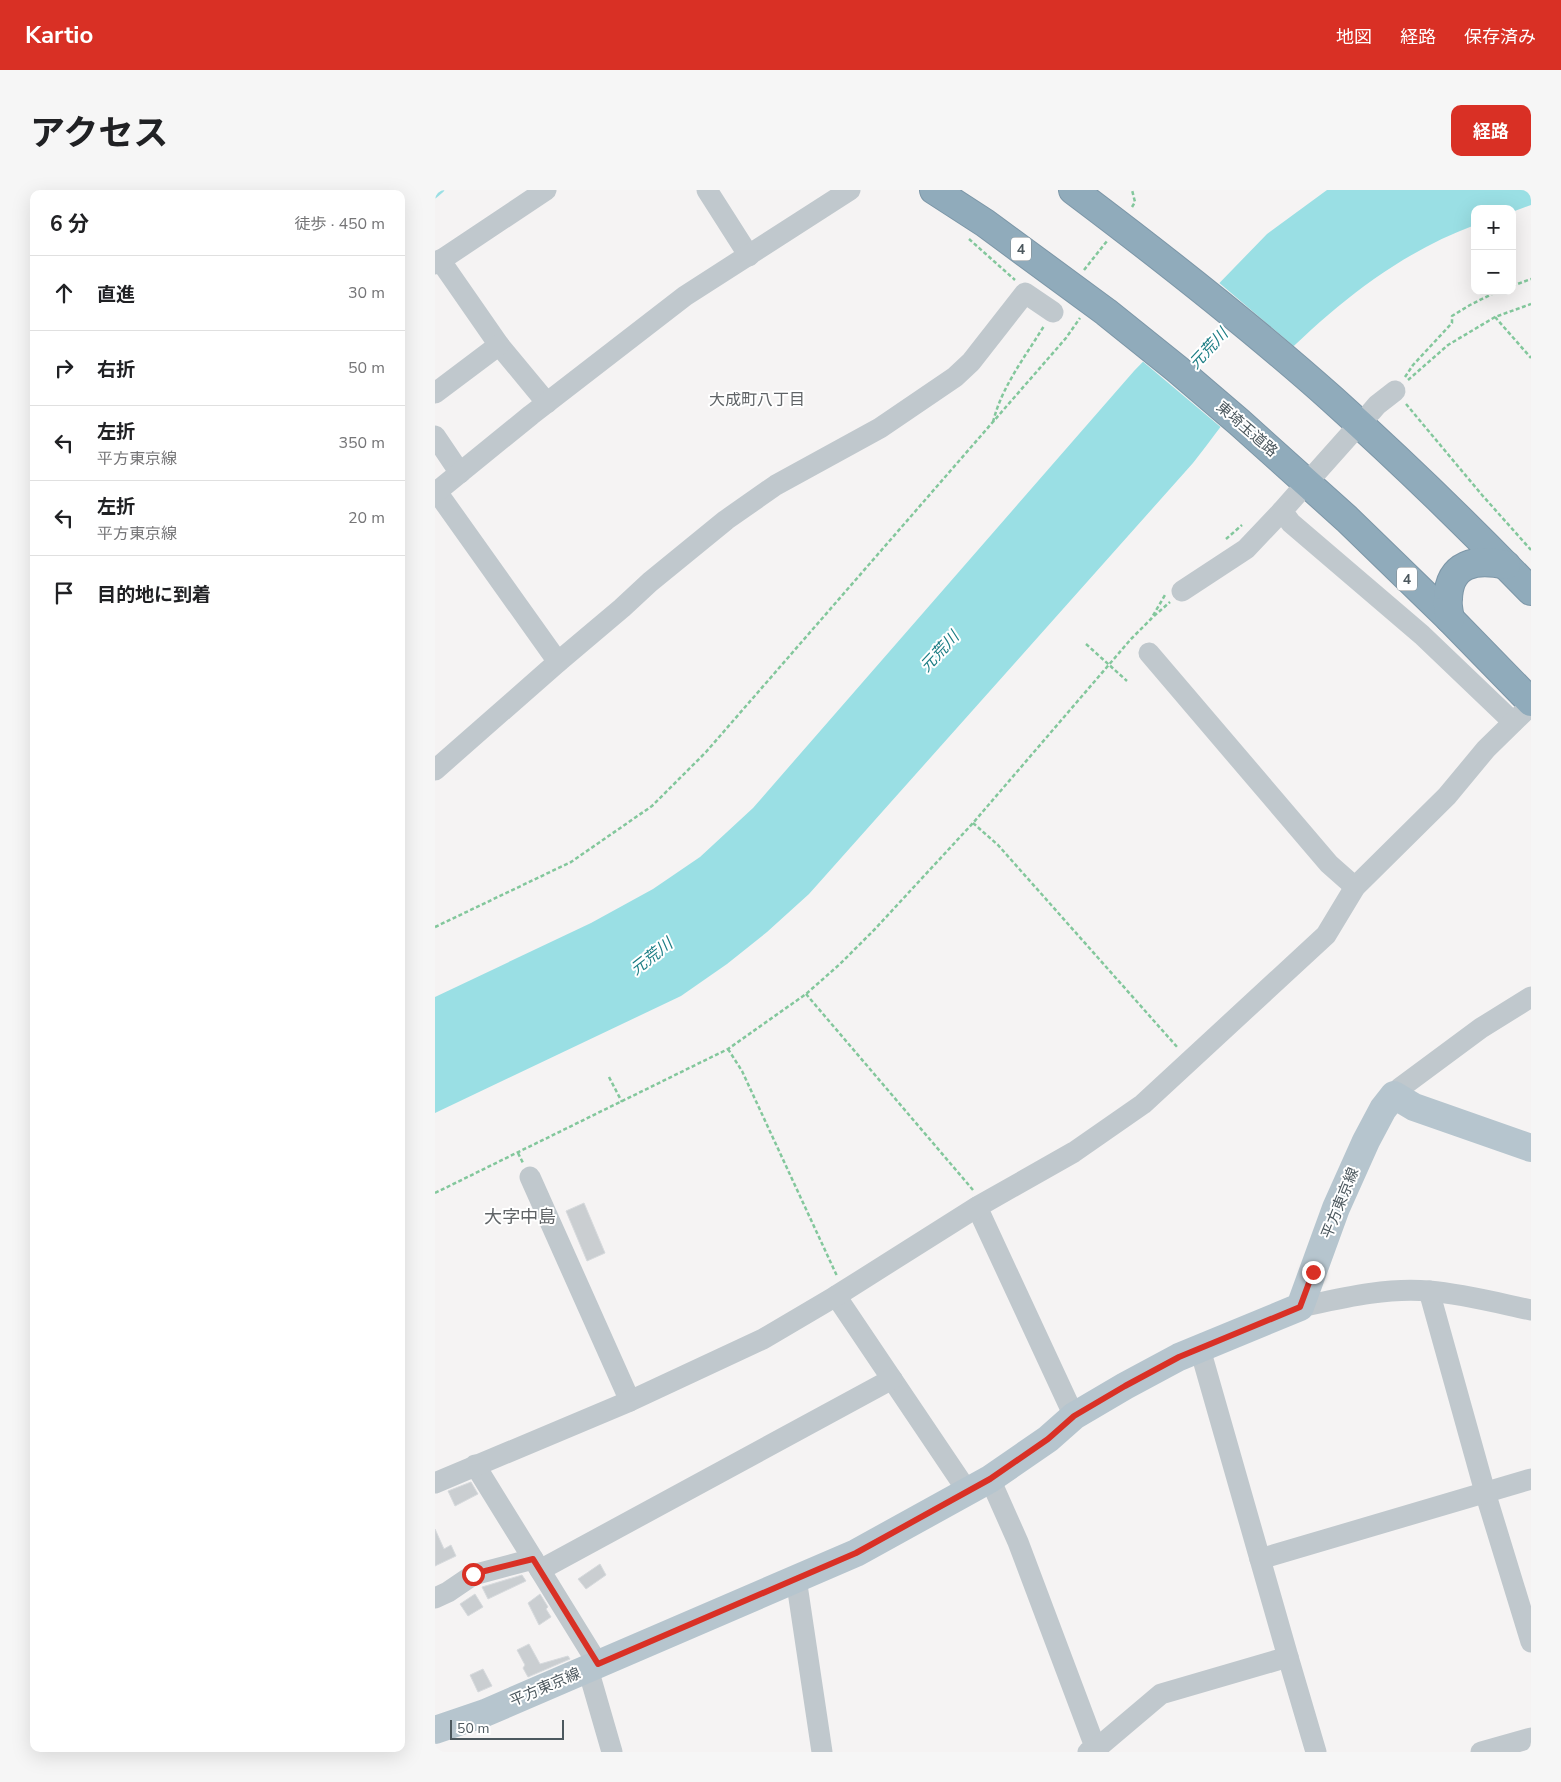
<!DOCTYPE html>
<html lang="ja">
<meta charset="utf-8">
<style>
body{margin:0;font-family:"Nunito Sans","Noto Sans JP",sans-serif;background:#f6f6f6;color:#202124}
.controls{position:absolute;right:15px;top:15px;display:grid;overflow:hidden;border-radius:10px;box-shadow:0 5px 20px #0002}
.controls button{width:45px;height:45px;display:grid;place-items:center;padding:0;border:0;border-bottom:1px solid #e0e0e0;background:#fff;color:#202124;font:25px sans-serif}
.scale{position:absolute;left:15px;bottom:12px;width:114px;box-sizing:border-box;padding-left:5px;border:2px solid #4c585e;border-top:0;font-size:14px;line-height:18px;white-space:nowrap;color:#4c585e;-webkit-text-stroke:4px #fff;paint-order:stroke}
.stop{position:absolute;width:15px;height:15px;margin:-11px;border:4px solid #d93025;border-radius:50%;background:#fff}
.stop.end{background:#d93025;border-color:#fff;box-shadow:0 1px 5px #0008}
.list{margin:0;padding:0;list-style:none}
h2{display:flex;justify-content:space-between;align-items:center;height:65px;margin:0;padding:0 20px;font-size:21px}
h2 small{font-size:16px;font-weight:400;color:#757577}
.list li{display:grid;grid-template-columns:32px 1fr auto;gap:15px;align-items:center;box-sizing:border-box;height:75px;padding:0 20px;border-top:1px solid #e0e0e0}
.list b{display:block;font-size:19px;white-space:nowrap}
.list p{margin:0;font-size:16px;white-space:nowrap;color:#757577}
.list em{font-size:16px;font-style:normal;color:#757577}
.icon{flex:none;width:28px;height:28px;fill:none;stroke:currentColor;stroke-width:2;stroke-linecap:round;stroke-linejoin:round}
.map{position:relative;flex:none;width:1096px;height:1562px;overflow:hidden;border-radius:10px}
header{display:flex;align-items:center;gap:30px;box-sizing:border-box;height:70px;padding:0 25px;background:#d93025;color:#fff}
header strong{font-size:24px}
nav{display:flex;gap:28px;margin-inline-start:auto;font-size:18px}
.intro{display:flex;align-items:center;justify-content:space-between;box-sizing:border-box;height:120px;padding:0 30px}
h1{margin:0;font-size:35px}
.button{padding:12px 22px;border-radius:10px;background:#d93025;color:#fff;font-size:18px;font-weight:700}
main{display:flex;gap:30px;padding:0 30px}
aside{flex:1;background:#fff;border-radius:10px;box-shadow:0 5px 20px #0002}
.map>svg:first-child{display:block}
.water{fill:#9adfe4}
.pier{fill:#f5f3f3}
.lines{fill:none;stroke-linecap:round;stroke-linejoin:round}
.stream{stroke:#9adfe4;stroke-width:4.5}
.building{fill:#caced1;stroke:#d7dadd}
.highway-casing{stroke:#7c96a7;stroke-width:30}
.path{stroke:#83c79c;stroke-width:2.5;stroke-dasharray:4 2.5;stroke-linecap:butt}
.minor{stroke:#c0c8cd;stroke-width:21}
.major{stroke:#b6c5ce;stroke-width:28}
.highway{stroke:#90abbb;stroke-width:28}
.route{stroke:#d93025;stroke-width:6}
.labels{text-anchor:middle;stroke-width:4;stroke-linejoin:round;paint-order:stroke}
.shield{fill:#fff;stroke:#828a8e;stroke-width:1}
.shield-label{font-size:14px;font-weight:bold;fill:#4c585e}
.street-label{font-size:15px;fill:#4c585e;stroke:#fff}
.water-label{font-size:16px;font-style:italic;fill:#1b7d84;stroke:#fff}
.neighbourhood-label{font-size:16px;fill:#606467;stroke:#fff}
.quarter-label{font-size:18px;fill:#606467;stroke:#fff}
</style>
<header>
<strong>Kartio</strong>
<nav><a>地図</a><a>経路</a><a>保存済み</a></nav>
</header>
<div class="intro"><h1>アクセス</h1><a class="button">経路</a></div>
<main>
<aside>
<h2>6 分<small>徒歩 · 450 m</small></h2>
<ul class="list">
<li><svg class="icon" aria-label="ahead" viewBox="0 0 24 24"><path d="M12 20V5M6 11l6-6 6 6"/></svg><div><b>直進</b></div><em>30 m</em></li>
<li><svg class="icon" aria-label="right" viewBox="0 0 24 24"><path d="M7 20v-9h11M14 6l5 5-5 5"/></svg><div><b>右折</b></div><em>50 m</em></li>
<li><svg class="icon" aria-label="left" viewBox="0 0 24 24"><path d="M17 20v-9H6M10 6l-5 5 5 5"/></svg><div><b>左折</b><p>平方東京線</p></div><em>350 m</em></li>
<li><svg class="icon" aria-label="left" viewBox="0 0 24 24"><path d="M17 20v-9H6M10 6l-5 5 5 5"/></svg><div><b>左折</b><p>平方東京線</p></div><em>20 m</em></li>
<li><svg class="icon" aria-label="arrive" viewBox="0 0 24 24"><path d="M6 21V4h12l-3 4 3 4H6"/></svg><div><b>目的地に到着</b></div></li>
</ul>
</aside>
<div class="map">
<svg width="1096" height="1562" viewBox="0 0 1096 1562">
<rect width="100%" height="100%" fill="#f5f3f3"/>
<path class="water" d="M892,0H1096V15L1077,22V19H1040V35C953,67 880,131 818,198C796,221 778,248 758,273L374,704L332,742L292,774L246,806L0,923V807L156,733L218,699L265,667L318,618L699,181L832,44Z"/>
<polygon class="pier" points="782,91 861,158 818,201 788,239 706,170"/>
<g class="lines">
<polyline class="stream" points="0,6 7,0"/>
</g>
<g class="building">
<polygon points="149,1013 170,1063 152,1071 131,1021"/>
<polygon points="36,1292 43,1304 20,1316 13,1301"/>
<polygon points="0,1339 9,1359 16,1355 21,1366 0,1376"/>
<polygon points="165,1374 171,1385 151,1399 143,1389"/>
<polygon points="87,1385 91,1391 53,1409 47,1397"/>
<polygon points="40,1404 48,1417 33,1426 25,1414"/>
<polygon points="105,1404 113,1417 111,1419 116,1427 104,1435 93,1413"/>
<polygon points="94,1454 105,1474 133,1466 135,1469 93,1487 88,1478 90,1475 82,1460"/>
<polygon points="48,1479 57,1496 43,1502 35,1485"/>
</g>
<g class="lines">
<g class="highway-casing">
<g id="highway">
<polyline points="499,0 550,33 671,122 742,179 804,232 912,329 1015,429 1096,512"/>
<path d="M638,0C727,67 814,135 897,209C966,271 1032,335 1096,401"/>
<path d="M1015,429C1014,423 1012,415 1013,409C1014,373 1041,368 1071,375"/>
</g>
</g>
<g class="path">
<polyline points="697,17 700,12 697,0"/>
<polyline points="534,49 580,90"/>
<polyline points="649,80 672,51"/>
<polyline points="1077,96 1096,89"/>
<polyline points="1060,127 1096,168"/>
<polyline points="970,187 978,175 1017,133 1017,126 1035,115 1063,101"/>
<polyline points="973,190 1013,155 1060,127 1096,114"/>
<polyline points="971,214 1047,305 1096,360"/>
<path d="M558,232C567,196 590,167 609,136"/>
<polyline points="791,349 807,335"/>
<polyline points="719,426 735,412"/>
<polyline points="651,454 692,491"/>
<polyline points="538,633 563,655 743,858"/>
<polyline points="0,737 136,672 217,616 271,562 557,233 631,148 645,128"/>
<polyline points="371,804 538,1000"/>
<polyline points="293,859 307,881 402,1086"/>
<polyline points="174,887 187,912"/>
<polyline points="83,963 88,973"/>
<polyline points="0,1003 293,859 371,804 405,774 440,739 538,633 696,449 716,429 730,405"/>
</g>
<g class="minor">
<polyline points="272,0 314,66"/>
<polyline points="5,70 64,155 112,213"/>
<polyline points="0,74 111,0"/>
<polyline points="0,203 64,155"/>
<polyline points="936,222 942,215 960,201"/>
<polyline points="0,246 25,283"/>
<polyline points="879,285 920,239"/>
<polyline points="2,302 123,472"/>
<polyline points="0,303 96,225 250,106 415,0"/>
<polyline points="862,304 847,321 856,333 987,445 1078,532"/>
<polyline points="747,401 811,359 847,321"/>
<polyline points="714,463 894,674 920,697"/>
<polyline points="0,580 123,472 187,418 215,392 291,330 341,295 445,238 520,187 536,172 590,103 618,122"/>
<polyline points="959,905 965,898 1046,838 1096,807"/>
<polyline points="95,987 195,1211"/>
<polyline points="542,1017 639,1226"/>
<polyline points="994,1101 1050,1302 1096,1452"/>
<polyline points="401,1106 533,1302"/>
<path d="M865,1117C907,1108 952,1097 994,1101C1029,1104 1063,1113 1096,1120"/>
<polyline points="765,1159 825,1369"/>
<polyline points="40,1275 163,1474"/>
<polyline points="555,1289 583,1352 662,1562"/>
<polyline points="0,1293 195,1211 328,1149 401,1106 542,1017 639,962 708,914 891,745 920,697 1012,606 1051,559 1096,515"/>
<polyline points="105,1380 457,1189"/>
<polyline points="361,1388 387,1562"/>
<polyline points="0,1408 13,1402 38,1385 98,1369"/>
<polyline points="853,1467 881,1562"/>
<polyline points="153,1479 177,1562"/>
<polyline points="653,1562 661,1559 726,1504 853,1467 825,1369 1096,1289"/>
<polyline points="1046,1562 1096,1548"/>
</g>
<polyline class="major" points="0,1540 50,1523 421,1363 555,1289 613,1249 639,1226 690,1196 744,1167 865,1117 901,1018 931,951 948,919 959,905 979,917 1096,958"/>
<use href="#highway" class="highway"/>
</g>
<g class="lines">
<polyline class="route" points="38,1384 98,1369 163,1474 421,1363 555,1289 613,1249 639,1226 690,1196 744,1167 865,1117 878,1082"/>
</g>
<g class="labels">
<g class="shield">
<rect x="576" y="47.5" width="20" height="23" rx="4"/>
<rect x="962" y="377.5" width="20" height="23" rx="4"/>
</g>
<g class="shield-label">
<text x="586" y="64">4</text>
<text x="972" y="394">4</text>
</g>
<g class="street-label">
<text transform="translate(812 239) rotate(41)" y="5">東埼玉道路</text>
<text transform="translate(905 1013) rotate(-68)" y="5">平方東京線</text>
<text transform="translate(110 1497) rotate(-23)" y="5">平方東京線</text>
</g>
<g class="water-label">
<text transform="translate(773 158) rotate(-47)" y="6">元荒川</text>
<text transform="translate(504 461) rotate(-47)" y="6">元荒川</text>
<text transform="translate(216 766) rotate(-38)" y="6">元荒川</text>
</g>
<g class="neighbourhood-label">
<text x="322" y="215">大成町八丁目</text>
</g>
<g class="quarter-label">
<text x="85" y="1033">大字中島</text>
</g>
</g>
</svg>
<div class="controls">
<button>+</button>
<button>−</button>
</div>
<div class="scale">50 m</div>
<div class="stop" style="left:38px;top:1384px"></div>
<div class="stop end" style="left:878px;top:1082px"></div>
</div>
</main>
